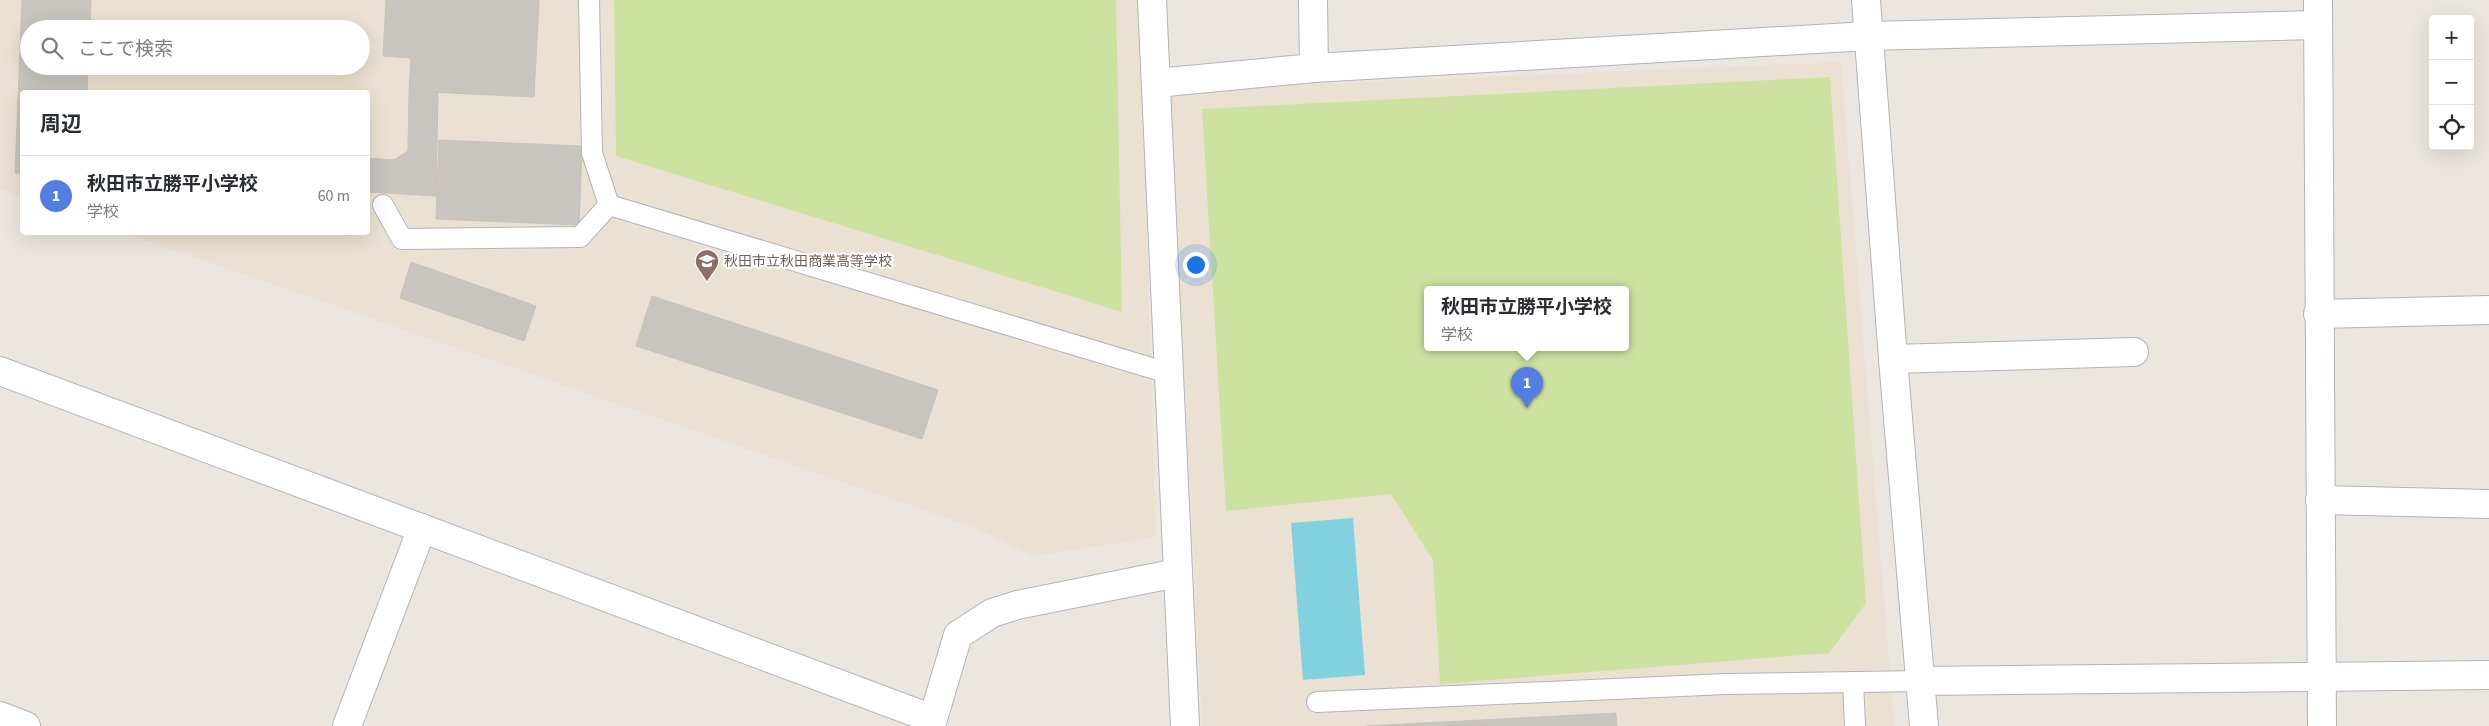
<!DOCTYPE html>
<html lang="ja">
<meta charset="utf-8">
<style>
body{margin:0;font-family:"Source Sans 3","Noto Sans JP",sans-serif;background:#f2f2f3;color:#2b2b33}
.controls{position:absolute;right:15px;top:15px;display:grid;overflow:hidden;border-radius:5px;box-shadow:0 5px 20px #0002}
.controls button{width:45px;height:45px;display:grid;place-items:center;padding:0;border:0;border-bottom:1px solid #e1e1e2;background:#fff;color:#2b2b33;font:25px sans-serif}
.you{position:absolute;left:1195px;top:264px;width:18px;height:18px;margin:-12px;border:4px solid #fff;border-radius:50%;background:#1a73e8;box-shadow:0 0 0 8px #1a73e833}
.badge{display:grid;place-items:center;width:32px;height:32px;border-radius:50%;background:#557ee5;color:#fff;font-size:16px;font-weight:700}
.pin{position:absolute;translate:-50% -41px;filter:drop-shadow(0 1px 2px #0008)}
.pin::after{content:'';position:absolute;top:26px;width:18px;height:15px;background:inherit;clip-path:polygon(0 0,100% 0,50% 100%)}
.popup{position:absolute;left:1424px;top:286px;width:205px;height:65px;box-sizing:border-box;display:grid;place-content:center;border-radius:5px;background:#fff;filter:drop-shadow(0 1px 4px #0005);font-size:16px;white-space:nowrap;color:#7c7c81}
.popup b{font-size:19px;color:#2b2b33}
.popup::after{content:'';position:absolute;left:50%;top:100%;margin-left:-10px;border:10px solid transparent;border-top-color:#fff}
.list{margin:0;padding:0;list-style:none}
h2{display:flex;justify-content:space-between;align-items:center;height:65px;margin:0;padding:0 20px;font-size:21px}
h2 small{font-size:16px;font-weight:400;color:#7c7c81}
.list li{display:grid;grid-template-columns:32px 1fr auto;gap:15px;align-items:center;box-sizing:border-box;height:80px;padding:0 20px;border-top:1px solid #e1e1e2}
.list b{display:block;font-size:19px;white-space:nowrap}
.list p{margin:0;font-size:16px;white-space:nowrap;color:#7c7c81}
.list em{font-size:16px;font-style:normal;color:#7c7c81}
.icon{flex:none;width:28px;height:28px;fill:none;stroke:currentColor;stroke-width:2;stroke-linecap:round;stroke-linejoin:round}
.map{position:relative;flex:none;width:2489px;height:726px;overflow:hidden}
.search{position:absolute;background:#fff;box-shadow:0 5px 20px #0002;left:20px;top:20px;width:350px;height:55px;display:flex;align-items:center;gap:12px;box-sizing:border-box;padding:0 18px;border-radius:28px;color:#7c7c81;font-size:19px}
.panel{position:absolute;background:#fff;box-shadow:0 5px 20px #0002;left:20px;top:90px;width:350px;height:145px;border-radius:5px}
.map>svg:first-child{display:block}
.education{fill:#ebe1d2;fill-rule:evenodd}
.pitch{fill:#cde2a1;fill-rule:evenodd}
.water{fill:#81d1e1}
.building{fill:#c8c4bf;stroke:#c7c1ba}
.lines{fill:none;stroke-linecap:round;stroke-linejoin:round}
.service-casing{stroke:#b1b4bb;stroke-width:22}
.minor-casing{stroke:#b1b4bb;stroke-width:30}
.tertiary-casing{stroke:#b1b4bb;stroke-width:30}
.service{stroke:#fff;stroke-width:20}
.minor{stroke:#fff;stroke-width:28}
.tertiary{stroke:#fff;stroke-width:28}
.labels{text-anchor:middle;stroke-width:4;stroke-linejoin:round;paint-order:stroke}
.education-label{font-size:14px;fill:#785e54;stroke:#fff;text-anchor:start}
</style>
<div class="map">
<svg width="2489" height="726" viewBox="0 0 2489 726">
<rect width="100%" height="100%" fill="#ece6e0"/>
<g class="education">
<path d="M0,0H1140L1156,537L1034,556L975,528L125,233L368,232V92H22V197L0,189ZM29,29H361V66H29Z"/>
<path d="M1841,62L1894,726H1202L1170,90ZM1428,289H1626V347H1428Z"/>
</g>
<g class="pitch">
<polygon points="614,0 1116,0 1122,312 616,156"/>
<path d="M1830,77L1866,603L1829,653L1440,684L1433,560L1391,494L1226,511L1202,109ZM1428,289H1626V347H1428Z"/>
</g>
<polygon class="water" points="1353,518 1365,675 1303,680 1291,523"/>
<g class="building">
<polygon points="22,0 91,0 90,29 29,29 29,66 88,66 87,92 22,92 22,173 15,173"/>
<polygon points="386,0 539,0 534,97 409,91 411,58 383,56"/>
<polygon points="409,91 438,92 436,196 368,192 368,158 394,160 408,151"/>
<polygon points="439,140 582,146 579,225 436,219"/>
<polygon points="411,262 536,306 524,341 400,298"/>
<polygon points="652,296 938,390 922,439 636,346"/>
<polygon points="1616,713 1617,726 1366,726"/>
</g>
<g class="lines">
<g class="service-casing">
<g id="service">
<polyline points="589,0 592,153 609,205 1168,373"/>
<polyline points="383,205 402,239 580,237 609,205"/>
<polyline points="1853,682 1855,726"/>
<polyline points="1317,702 1726,684 1922,681"/>
</g>
</g>
<g class="minor-casing">
<g id="minor">
<polyline points="1313,0 1314,68"/>
<polyline points="1866,0 1893,359 1924,726"/>
<polyline points="2318,0 2322,726"/>
<polyline points="1156,83 1314,68 1868,36 2316,25"/>
<polyline points="2318,314 2489,310"/>
<polyline points="1893,359 2134,352"/>
<polyline points="0,371 933,719 958,635 992,613 1017,605 1177,573"/>
<polyline points="2320,500 2489,504"/>
<polyline points="1922,681 2489,675"/>
<polyline points="0,716 26,726"/>
<polyline points="347,726 422,528"/>
</g>
</g>
<g class="tertiary-casing">
<polyline id="tertiary" points="1152,0 1185,726"/>
</g>
<use href="#service" class="service"/>
<use href="#minor" class="minor"/>
<use href="#tertiary" class="tertiary"/>
</g>
<defs>
<g id="school-pin" transform="scale(1.25)"><path d="M0 17L-7.5 6A9.5 9.5 0 1 1 7.5 6Z" fill="#8d6e63" stroke="#fff"/><path d="M0-5L7-2L0 1L-7-2ZM-4 1L0 2.5L4 1V4Q0 6-4 4Z" fill="#fff"/></g>
</defs>
<g fill-rule="evenodd">
<use href="#school-pin" x="707" y="261"/>
</g>
<g class="labels">
<g class="education-label">
<text x="724" y="266">秋田市立秋田商業高等学校</text>
</g>
</g>
</svg>
<div class="controls">
<button>+</button>
<button>−</button>
<button><svg class="icon" aria-label="locate" viewBox="0 0 24 24"><circle cx="12" cy="12" r="6"/><path d="M12 2v4M12 18v4M2 12h4M18 12h4"/></svg></button>
</div>
<div class="you"></div>
<div class="pin badge" style="left:1527px;top:408px">1</div>
<div class="popup"><b>秋田市立勝平小学校</b>学校</div>
<div class="search"><svg class="icon" aria-label="search" viewBox="0 0 24 24"><circle cx="10" cy="10" r="6"/><path d="M15 15l6 6"/></svg>ここで検索</div>
<section class="panel">
<h2>周辺<small></small></h2>
<ul class="list">
<li><span class="badge">1</span><div><b>秋田市立勝平小学校</b><p>学校</p></div><em>60 m</em></li>
</ul>
</section>
</div>
